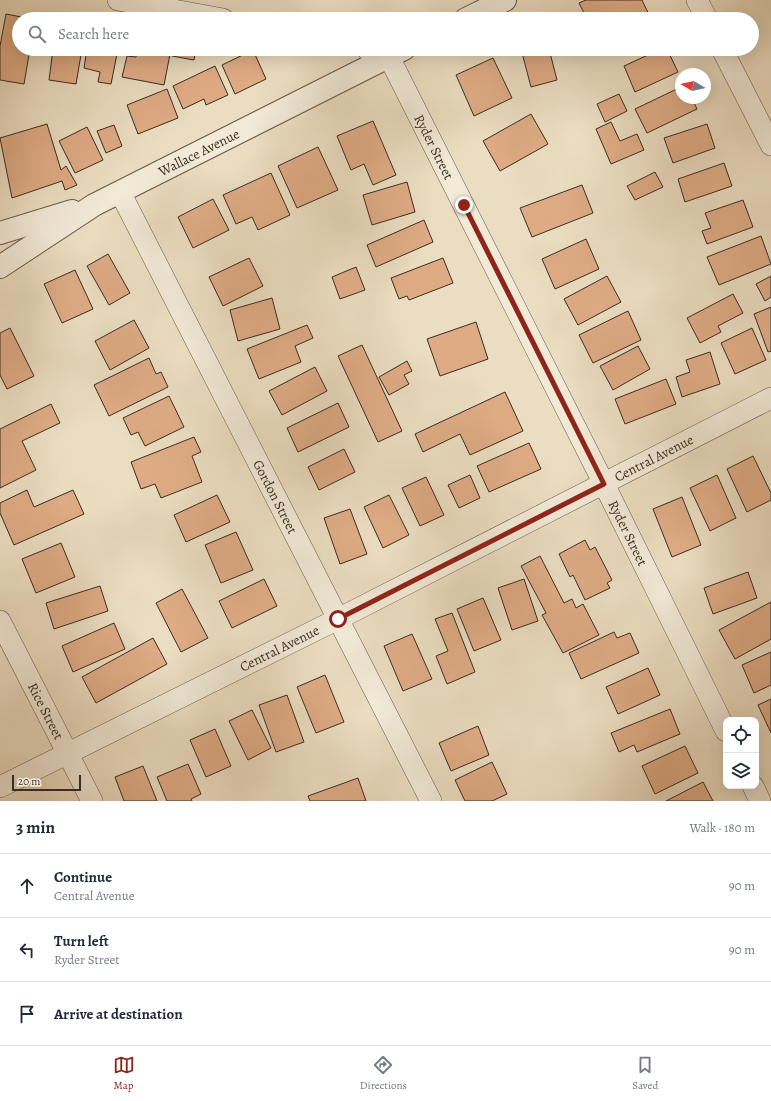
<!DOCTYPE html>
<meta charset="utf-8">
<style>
body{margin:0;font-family:Alegreya,serif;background:#f2f2f3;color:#1f2937}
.controls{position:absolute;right:12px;bottom:12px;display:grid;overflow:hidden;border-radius:8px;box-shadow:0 4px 16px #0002}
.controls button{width:36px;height:36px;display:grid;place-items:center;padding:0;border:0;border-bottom:1px solid #e0e1e3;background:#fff;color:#1f2937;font:20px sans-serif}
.compass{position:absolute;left:675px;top:68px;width:36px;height:36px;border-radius:50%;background:#fff;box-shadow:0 4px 16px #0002;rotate:279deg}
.scale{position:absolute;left:12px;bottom:10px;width:69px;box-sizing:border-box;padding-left:4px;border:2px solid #3c2c21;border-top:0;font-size:11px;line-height:14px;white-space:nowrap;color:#3c2c21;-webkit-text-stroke:3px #f2e9d7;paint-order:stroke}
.stop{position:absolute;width:12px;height:12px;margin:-9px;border:3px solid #8f2418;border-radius:50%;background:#fff}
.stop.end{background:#8f2418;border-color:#fff;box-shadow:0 1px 4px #0008}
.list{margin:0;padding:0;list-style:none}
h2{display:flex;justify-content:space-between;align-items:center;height:52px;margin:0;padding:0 16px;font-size:17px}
h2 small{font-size:13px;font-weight:400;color:#747a83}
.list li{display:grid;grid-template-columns:26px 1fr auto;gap:12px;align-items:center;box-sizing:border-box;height:64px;padding:0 16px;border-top:1px solid #e0e1e3}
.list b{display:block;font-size:15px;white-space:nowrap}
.list p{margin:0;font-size:13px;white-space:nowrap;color:#747a83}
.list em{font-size:13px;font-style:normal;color:#747a83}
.icon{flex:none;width:22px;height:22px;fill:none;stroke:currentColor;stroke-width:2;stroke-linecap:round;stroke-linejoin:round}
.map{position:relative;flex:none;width:771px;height:801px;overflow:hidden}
.search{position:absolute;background:#fff;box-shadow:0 4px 16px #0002;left:12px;right:12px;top:12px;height:44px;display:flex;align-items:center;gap:10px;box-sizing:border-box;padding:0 14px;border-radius:22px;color:#747a83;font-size:15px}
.sheet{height:244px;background:#fff}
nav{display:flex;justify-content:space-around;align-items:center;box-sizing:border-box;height:56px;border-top:1px solid #e0e1e3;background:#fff;font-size:11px;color:#747a83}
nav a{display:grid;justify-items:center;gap:2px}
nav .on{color:#8f2418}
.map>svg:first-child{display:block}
.building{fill:#deab85;stroke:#3c2c21}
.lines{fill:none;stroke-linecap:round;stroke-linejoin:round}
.minor-casing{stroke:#685849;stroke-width:22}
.tertiary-casing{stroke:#685849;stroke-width:24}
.minor{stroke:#f2e9d7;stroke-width:21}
.tertiary{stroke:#f2e9d7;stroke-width:22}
.route{stroke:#8f2418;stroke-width:5}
.labels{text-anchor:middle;stroke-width:3;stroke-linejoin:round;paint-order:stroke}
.street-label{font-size:14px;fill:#3c2c21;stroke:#f2e9d7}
</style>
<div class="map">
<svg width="771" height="801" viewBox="0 0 771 801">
<rect width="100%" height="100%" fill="#ebddc1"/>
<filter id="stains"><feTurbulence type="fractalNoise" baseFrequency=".005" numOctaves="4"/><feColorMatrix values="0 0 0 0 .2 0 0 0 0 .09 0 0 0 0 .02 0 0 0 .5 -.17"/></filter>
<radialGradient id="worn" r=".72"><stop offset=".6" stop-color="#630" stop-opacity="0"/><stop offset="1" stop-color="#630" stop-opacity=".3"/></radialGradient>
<g class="building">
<polygon points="586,0 642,0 651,19 587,19 579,3"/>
<polygon points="6,14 32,19 19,19 19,49 30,49 24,84 0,80 0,46"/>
<polygon points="53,49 82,49 76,84 49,80"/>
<polygon points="87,49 118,49 111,84 98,82 100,72 84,68"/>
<polygon points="137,49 171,49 164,85 122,77 127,56 136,57"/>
<polygon points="173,49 196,49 194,60 172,56"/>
<polygon points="521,49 549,49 557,80 531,87"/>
<polygon points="624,49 639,49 626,55"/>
<polygon points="661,49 667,49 678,72 635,92 624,66"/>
<polygon points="253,50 266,79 235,94 222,65"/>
<polygon points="493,58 512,98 474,116 456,75"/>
<polygon points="215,66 228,95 206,105 204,99 183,109 173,86"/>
<polygon points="681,87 681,98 692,98 697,109 647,133 635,109"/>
<polygon points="167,89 178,118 138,134 127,105"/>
<polygon points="619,94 627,111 605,122 597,104"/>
<polygon points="531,114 548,144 500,171 483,141"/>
<polygon points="373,121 396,175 373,185 364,164 351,170 337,136"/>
<polygon points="611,122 620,141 637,134 644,150 611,164 596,129"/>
<polygon points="47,124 61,170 66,166 77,185 65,190 62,181 12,198 0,138"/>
<polygon points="707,124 715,148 673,163 664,138"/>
<polygon points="114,125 122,146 106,153 97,131"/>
<polygon points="87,127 103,160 75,173 59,141"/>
<polygon points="318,147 338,190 297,208 278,166"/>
<polygon points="724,163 732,186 685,202 678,179"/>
<polygon points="655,172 663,187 635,200 627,186"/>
<polygon points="271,173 290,215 258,230 252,217 236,224 223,195"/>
<polygon points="407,182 415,212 372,225 363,195"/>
<polygon points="582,185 593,213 532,237 520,208"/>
<polygon points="213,199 229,230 193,248 178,217"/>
<polygon points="743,200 753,227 707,244 702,231 711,228 705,213"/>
<polygon points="424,220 433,242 376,267 367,245"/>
<polygon points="761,236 771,264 719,285 707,257"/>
<polygon points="586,239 599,269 555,289 542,259"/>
<polygon points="108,254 130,293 109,305 87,266"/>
<polygon points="249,258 263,286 223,306 209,277"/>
<polygon points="443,258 453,283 409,300 407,296 399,299 391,278"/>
<polygon points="356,267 365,290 340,299 332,277"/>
<polygon points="75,270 93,309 62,323 44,284"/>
<polygon points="607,276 621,302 578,325 564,299"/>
<polygon points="771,276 771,297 765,301 756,284"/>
<polygon points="733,294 743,313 718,326 721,332 700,343 687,318"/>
<polygon points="272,298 280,329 238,341 230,310"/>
<polygon points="771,307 771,351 768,352 754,314"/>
<polygon points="628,311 641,340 593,363 579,335"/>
<polygon points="134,320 149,348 110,370 95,341"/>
<polygon points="476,322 488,359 440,376 427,339"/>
<polygon points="307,325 313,338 295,346 301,362 259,379 247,349"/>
<polygon points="10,328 34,376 7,389 0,375 0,333"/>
<polygon points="752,328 766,360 735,374 721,343"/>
<polygon points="362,345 402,431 378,442 338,356"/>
<polygon points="638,346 650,369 613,390 600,366"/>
<polygon points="710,352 720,384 682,397 676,377 690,372 686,360"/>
<polygon points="149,358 156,374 161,372 168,387 109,416 94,385"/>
<polygon points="407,361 412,371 404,375 409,384 389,395 379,377"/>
<polygon points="315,367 327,391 282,415 269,391"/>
<polygon points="666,379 676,404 625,424 615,399"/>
<polygon points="505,392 523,431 470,455 460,434 423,452 415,434"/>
<polygon points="169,396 184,427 145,446 138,432 131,435 123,418"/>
<polygon points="338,403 349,427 298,452 287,428"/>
<polygon points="51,404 60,423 22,441 36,470 0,488 0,429"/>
<polygon points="194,437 201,452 192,456 202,482 161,498 155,484 141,489 131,462"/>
<polygon points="529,443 541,469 489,492 477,466"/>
<polygon points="344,449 355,472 319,490 308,467"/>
<polygon points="753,456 771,493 771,500 747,512 727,469"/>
<polygon points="470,475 480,498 459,508 448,485"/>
<polygon points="717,475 736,518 710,531 690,488"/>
<polygon points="426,477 444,515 420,526 402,488"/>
<polygon points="27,490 34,507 73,490 84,514 14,545 0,513 0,503"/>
<polygon points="217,495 230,522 186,542 174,515"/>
<polygon points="389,495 409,535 383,548 364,507"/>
<polygon points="682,497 701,545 672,557 653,509"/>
<polygon points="350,509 367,554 340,564 324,518"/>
<polygon points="236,532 253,570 221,583 205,545"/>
<polygon points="585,540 590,550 595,547 612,580 607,583 610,588 585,600 573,575 570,577 559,554"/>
<polygon points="61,543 75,577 36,593 22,559"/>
<polygon points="540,556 564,603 572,599 576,608 583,604 599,635 563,653 542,615 546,613 521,566"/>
<polygon points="748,572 757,598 713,614 704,588"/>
<polygon points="264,579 277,606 232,628 219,601"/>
<polygon points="524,579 538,621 512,630 498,588"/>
<polygon points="100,586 108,611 54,629 46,603"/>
<polygon points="182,589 208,638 181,652 156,603"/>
<polygon points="483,598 501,640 474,651 457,609"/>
<polygon points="771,602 771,639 735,659 719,630"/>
<polygon points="452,613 475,672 447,684 436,656 448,651 435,619"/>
<polygon points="114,623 125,649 73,672 62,646"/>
<polygon points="614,632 617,638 630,633 639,653 581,679 569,653"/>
<polygon points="412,634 432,679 403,691 384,646"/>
<polygon points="153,638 167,664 96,703 82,677"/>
<polygon points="771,652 771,685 754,693 742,665"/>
<polygon points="648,668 660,695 618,714 606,687"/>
<polygon points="325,675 344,722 316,733 297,687"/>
<polygon points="287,695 304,742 276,752 259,705"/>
<polygon points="771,699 771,733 758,705"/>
<polygon points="670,709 680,734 637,752 634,745 619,752 611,733"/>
<polygon points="252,710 271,748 248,760 229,721"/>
<polygon points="478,726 489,755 451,771 439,743"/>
<polygon points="215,729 231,766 206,777 190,740"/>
<polygon points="685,746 698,773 655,794 642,766"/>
<polygon points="492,762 507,794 492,801 465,801 455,780"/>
<polygon points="188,764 201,794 191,799 192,801 167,801 157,777"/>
<polygon points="143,766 157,801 124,801 115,777"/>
<polygon points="358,778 366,801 310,801 308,796"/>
<polygon points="703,782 713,801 666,801"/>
</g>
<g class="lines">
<g class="minor-casing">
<g id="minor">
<polyline points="118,0 223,19"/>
<polyline points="697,0 707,19"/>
<path id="s1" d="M367,49L389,57L604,484L726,731"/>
<polyline points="722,49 771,145"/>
<path id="s2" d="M120,192L431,801"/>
<path id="s3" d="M0,621L92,801"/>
<polyline points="753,786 760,801"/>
<path id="s4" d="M0,787L338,619L771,398"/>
</g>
</g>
<g class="tertiary-casing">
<g id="tertiary">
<polyline points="466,19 505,0"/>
<polyline points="0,233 72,211"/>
<path id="s5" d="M0,267L94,205L404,49"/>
</g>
</g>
<use href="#minor" class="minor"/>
<use href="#tertiary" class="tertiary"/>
</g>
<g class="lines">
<polyline class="route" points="338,619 604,484 464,205"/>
</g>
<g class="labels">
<g class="street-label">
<text dy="5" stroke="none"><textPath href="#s1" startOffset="124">Ryder Street</textPath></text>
<text dy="5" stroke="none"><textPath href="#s5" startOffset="230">Wallace Avenue</textPath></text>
<text dy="5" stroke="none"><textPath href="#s4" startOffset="732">Central Avenue</textPath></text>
<text dy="5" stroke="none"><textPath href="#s2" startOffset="342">Gordon Street</textPath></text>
<text dy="5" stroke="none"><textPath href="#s1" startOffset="556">Ryder Street</textPath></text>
<text dy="5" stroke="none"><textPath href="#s4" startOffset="312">Central Avenue</textPath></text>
<text dy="5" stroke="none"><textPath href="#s3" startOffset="101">Rice Street</textPath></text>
</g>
</g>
<rect width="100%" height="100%" filter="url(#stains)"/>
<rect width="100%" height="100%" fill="url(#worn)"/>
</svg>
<div class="controls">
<button><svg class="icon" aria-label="locate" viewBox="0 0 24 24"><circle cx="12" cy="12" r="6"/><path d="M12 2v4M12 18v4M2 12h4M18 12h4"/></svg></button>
<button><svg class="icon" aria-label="layers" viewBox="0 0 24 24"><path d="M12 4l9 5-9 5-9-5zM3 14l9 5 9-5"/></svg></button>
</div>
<svg class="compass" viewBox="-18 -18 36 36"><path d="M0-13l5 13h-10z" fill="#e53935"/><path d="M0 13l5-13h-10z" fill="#747a83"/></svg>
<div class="scale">20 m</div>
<div class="stop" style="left:338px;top:619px"></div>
<div class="stop end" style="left:464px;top:205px"></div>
<div class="search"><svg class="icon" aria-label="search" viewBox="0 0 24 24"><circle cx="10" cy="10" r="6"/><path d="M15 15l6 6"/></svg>Search here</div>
</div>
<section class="sheet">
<h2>3 min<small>Walk · 180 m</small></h2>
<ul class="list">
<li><svg class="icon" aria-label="ahead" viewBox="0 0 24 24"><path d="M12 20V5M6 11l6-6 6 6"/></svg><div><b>Continue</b><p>Central Avenue</p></div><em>90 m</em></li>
<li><svg class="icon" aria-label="left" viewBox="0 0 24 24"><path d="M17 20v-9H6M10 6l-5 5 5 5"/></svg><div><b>Turn left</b><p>Ryder Street</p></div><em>90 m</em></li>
<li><svg class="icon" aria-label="arrive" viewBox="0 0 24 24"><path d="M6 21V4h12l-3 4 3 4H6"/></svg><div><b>Arrive at destination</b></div></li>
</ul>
</section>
<nav>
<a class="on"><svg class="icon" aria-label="map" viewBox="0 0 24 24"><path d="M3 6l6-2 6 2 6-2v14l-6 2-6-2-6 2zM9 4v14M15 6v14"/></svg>Map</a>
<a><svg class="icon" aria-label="directions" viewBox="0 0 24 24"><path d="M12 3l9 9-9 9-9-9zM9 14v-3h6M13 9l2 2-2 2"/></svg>Directions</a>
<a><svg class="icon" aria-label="saved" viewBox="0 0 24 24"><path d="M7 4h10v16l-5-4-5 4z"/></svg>Saved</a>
</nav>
